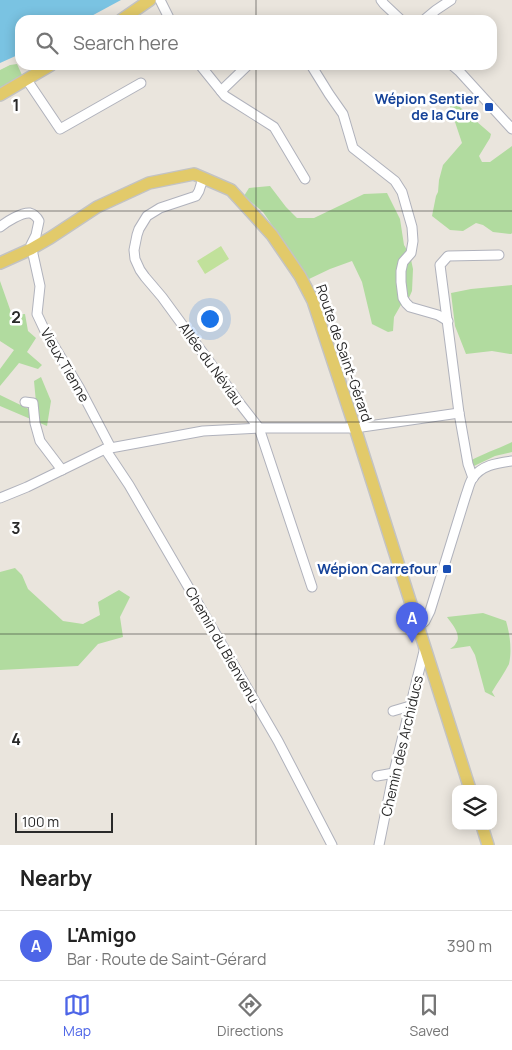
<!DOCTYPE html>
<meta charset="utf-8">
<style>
body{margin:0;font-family:Manrope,sans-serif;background:#f6f6f6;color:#222}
.controls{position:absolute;right:15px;bottom:15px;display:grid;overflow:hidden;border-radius:10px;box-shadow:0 2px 12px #0003}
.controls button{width:45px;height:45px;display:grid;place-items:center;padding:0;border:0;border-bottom:1px solid #e0e0e0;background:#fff;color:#222;font:25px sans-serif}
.scale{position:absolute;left:15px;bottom:12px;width:98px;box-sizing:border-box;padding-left:5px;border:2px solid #292929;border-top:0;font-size:14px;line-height:18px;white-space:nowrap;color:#292929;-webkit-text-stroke:4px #fff;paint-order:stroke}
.you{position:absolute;left:209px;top:318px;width:18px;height:18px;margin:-12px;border:4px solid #fff;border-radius:50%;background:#1a73e8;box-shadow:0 0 0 8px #1a73e833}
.badge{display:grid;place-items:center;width:32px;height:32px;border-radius:50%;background:#4d65e7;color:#fff;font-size:16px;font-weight:700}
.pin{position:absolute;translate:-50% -41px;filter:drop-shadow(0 1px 2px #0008)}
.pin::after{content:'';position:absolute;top:26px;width:18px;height:15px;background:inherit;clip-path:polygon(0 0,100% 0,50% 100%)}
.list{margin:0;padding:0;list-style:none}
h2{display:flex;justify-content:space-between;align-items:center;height:65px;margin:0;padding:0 20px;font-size:21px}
h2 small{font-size:16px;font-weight:400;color:#767676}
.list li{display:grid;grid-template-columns:32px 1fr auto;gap:15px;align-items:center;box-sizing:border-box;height:70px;padding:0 20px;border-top:1px solid #e0e0e0}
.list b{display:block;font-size:19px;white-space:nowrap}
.list p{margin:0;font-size:16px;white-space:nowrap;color:#767676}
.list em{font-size:16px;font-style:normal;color:#767676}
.icon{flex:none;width:28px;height:28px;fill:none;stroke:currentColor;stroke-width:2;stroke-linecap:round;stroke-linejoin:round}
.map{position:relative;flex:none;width:512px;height:845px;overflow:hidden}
.search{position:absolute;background:#fff;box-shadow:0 2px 12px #0003;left:15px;right:15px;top:15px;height:55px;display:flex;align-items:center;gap:12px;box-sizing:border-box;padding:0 18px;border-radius:15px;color:#767676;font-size:19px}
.sheet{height:135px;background:#fff}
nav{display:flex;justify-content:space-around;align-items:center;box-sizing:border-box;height:70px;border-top:1px solid #e0e0e0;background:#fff;font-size:14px;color:#767676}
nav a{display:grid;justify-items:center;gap:2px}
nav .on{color:#4d65e7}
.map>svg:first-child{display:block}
.green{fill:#b1db9f}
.pitch{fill:#c1e19b}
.water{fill:#7ac3e2}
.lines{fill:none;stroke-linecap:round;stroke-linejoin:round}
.minor-casing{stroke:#b0b2bc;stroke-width:11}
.major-casing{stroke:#c3c3c3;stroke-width:14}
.minor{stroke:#fff;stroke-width:9}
.major{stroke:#e2ca6a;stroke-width:11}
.grid{fill:none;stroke:#292929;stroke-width:1;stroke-opacity:0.55}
.transit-dot{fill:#1a4fb4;stroke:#fff;stroke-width:2}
.labels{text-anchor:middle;stroke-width:5;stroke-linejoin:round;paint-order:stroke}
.transit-label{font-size:14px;font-weight:bold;fill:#164399;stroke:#fff;text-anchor:end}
.street-label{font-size:14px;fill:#292929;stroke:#fff}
.grid-label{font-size:16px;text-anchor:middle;font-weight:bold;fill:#292929;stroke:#fff;stroke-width:5;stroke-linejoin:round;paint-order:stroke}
</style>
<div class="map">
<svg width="512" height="845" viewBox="0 0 512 845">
<rect width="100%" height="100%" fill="#eae5dd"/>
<g class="green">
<polygon points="17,64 22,75 0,88 0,70 10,65"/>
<polygon points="446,95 491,134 490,138 479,156 482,162 490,162 512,146 512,233 511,234 493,232 483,225 476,223 463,231 450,230 432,216 436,196 438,192 439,180 443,165 462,143"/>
<polygon points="270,186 286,207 297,218 314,218 364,194 387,193 400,219 404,245 410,255 413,269 412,291 408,300 402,303 394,317 393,331 388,332 372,324 362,282 352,261 330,269 309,279 263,212 244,196 249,188"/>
<polygon points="0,281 12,315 25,314 28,331 36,338 27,352 42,365 38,369 19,363 0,386 0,369 14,350 0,341"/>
<polygon points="512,285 512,354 510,354 492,351 466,354 455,326 451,293 471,289"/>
<polygon points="41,377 51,401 47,426 0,406 0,395 37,413 34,381"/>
<path d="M512,442V452L495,456L474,466L470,461C484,453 498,449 512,442Z"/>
<polygon points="15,568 22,575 28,589 63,621 83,624 100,615 98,602 119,590 130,597 120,617 123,637 98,644 78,666 0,670 0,572"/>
<path d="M483,613L506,621C510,634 512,651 509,664C504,674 497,683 492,692L495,697L485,692L475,655L470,646L450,649C452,647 455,646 456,643C462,635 452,624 447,617Z"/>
</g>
<polygon class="pitch" points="221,246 229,259 205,274 197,261"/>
<polygon class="water" points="0,0 121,0 84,20 20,20 20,54 0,63"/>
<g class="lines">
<g class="minor-casing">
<g id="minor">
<polyline points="160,0 170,20"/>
<polyline points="381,0 384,4 401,20"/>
<polyline points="424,20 436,10 451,0"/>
<polyline points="200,65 225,96 274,127 305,179"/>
<polyline points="311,65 329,94 343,114 353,148 395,181 402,192 412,227 413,241 411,253 403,262 401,271 401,282 403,298 406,303 410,307 438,315 448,321"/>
<polyline points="452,65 459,71 512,129"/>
<polyline points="27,80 60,129 141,83"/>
<polyline points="221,91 248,65"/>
<polyline points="203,178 199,191 196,196 160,208 147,216 139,229 137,235 134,250 135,259 140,270 145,277 162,297 241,405 259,428 312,587"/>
<path d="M0,227C6,222 22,212 30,213C34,214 37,217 39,221L36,235L31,245L40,286L37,314L45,331L79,387L111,448"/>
<polyline points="25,402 33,403 35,423 40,441 62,470"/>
<polyline points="105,449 129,485 278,741 332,845"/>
<polyline points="473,478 468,464 459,413 440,265 448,256 499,255"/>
<polyline points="0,498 27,487 105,449 203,431 259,428 355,428 459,413"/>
<path d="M418,627L425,621L430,611L466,495C468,490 469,484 472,479C481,465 497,463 512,461"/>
<polyline points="393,711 410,706"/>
<polyline points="377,776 394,773"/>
<polyline points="379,845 393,776 425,647"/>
</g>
</g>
<g class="major-casing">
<g id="major">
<polyline points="121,20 150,0"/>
<polyline points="0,95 51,65"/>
<polyline points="0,263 31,249 50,238 97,207 149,183 194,174 231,190 272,235 300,276 313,301 355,428 470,789"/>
<polyline points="482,826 488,845"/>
</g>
</g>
<use href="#minor" class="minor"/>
<use href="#major" class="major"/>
</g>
<path class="grid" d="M256,0V20M256,65V845M0,211H512M0,422H512M0,634H512"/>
<g class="transit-dot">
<rect x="484" y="102" width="10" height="10" rx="2.5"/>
<rect x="442" y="564" width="10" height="10" rx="2.5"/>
</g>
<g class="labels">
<g class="transit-label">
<text x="479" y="104">Wépion Sentier<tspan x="479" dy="16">de la Cure</tspan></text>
<text x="437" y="574">Wépion Carrefour</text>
</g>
<g class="street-label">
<text transform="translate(344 353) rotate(71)" y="5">Route de Saint-Gérard</text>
<text transform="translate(211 364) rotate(54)" y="5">Allée du Néviau</text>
<text transform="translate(65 365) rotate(60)" y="5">Vieux Tienne</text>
<text transform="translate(222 645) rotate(60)" y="5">Chemin du Bienvenu</text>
<text transform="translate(402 746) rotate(-77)" y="5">Chemin des Archiducs</text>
</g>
</g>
<g class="grid-label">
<text x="16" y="111">1</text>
<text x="16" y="323">2</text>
<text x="16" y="534">3</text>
<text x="16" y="745">4</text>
</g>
</svg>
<div class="controls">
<button><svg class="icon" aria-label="layers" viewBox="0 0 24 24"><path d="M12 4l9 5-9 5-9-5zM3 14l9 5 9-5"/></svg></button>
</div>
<div class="scale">100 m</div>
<div class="you"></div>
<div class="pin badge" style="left:412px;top:643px">A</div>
<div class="search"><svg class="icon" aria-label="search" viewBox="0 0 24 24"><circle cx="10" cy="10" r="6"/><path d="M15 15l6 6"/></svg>Search here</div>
</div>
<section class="sheet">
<h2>Nearby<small></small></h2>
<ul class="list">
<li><span class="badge">A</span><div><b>L'Amigo</b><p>Bar · Route de Saint-Gérard</p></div><em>390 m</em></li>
</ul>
</section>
<nav>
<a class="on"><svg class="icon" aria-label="map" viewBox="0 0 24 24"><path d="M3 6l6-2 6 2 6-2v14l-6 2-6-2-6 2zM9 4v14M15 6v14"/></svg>Map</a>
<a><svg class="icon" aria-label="directions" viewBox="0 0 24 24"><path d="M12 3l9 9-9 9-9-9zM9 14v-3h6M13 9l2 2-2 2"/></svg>Directions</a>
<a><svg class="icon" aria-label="saved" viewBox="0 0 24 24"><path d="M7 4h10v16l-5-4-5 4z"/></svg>Saved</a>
</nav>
